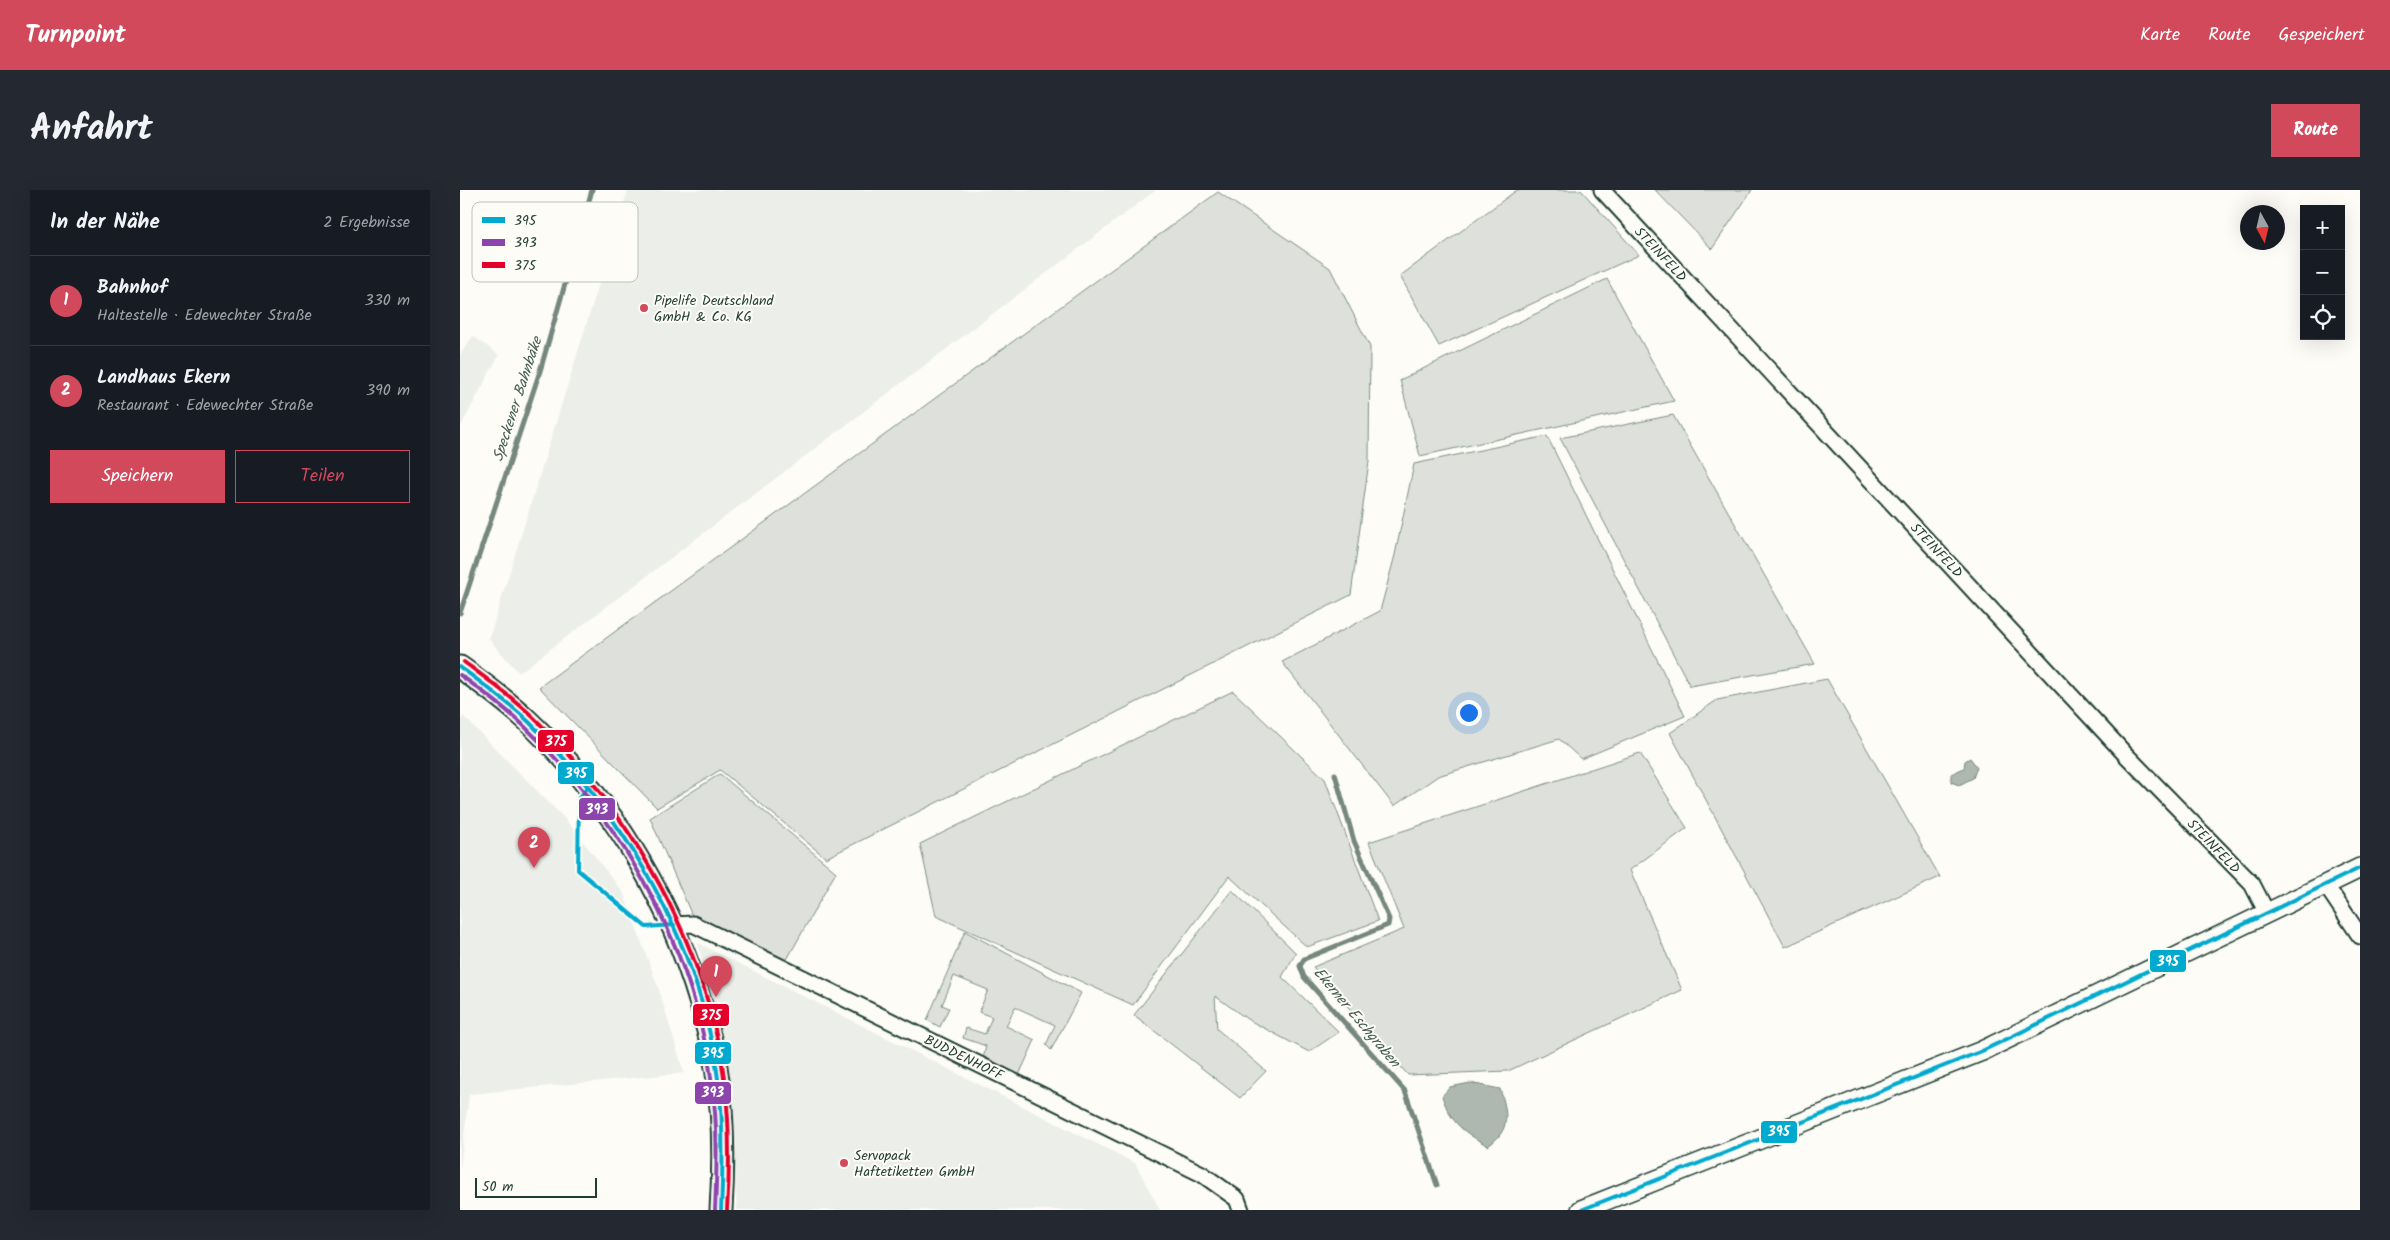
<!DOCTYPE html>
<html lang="de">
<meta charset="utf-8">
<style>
body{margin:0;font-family:Kalam,sans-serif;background:#242831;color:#f1f3f6}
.controls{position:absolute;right:15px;top:15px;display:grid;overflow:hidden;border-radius:0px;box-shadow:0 5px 20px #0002}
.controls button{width:45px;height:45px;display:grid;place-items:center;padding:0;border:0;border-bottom:1px solid #363941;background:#171b24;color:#f1f3f6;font:25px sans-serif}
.compass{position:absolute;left:1780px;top:15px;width:45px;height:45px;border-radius:50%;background:#171b24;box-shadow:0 5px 20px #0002;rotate:172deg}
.scale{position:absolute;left:15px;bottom:12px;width:122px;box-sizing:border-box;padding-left:5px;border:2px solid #1f3d34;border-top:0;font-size:14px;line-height:18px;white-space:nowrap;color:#1f3d34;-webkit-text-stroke:4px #fdfcf7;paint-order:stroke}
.you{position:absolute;left:1008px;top:522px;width:18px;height:18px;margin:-12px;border:4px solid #fff;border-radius:50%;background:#1a73e8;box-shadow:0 0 0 8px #1a73e833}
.badge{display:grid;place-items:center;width:32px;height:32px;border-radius:50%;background:#d1495b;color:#fff;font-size:16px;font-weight:700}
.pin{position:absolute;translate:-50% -41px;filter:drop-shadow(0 1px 2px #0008)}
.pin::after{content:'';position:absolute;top:26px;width:18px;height:15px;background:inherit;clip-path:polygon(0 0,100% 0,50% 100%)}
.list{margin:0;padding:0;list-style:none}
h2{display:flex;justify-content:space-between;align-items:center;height:65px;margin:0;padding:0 20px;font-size:21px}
h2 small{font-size:16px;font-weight:400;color:#9ea1a6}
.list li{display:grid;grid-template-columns:32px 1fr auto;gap:15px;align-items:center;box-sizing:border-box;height:90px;padding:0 20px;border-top:1px solid #363941}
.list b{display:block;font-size:19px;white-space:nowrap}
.list p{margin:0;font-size:16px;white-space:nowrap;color:#9ea1a6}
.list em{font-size:16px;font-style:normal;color:#9ea1a6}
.actions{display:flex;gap:10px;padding:15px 20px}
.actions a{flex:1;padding:11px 0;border:1px solid #d1495b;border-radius:0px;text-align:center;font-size:18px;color:#d1495b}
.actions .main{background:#d1495b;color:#fff}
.icon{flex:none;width:28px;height:28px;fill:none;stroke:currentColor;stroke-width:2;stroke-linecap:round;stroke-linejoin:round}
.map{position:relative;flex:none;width:1900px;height:1020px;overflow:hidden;border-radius:0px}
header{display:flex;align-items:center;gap:30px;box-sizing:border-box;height:70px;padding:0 25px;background:#d1495b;color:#fff}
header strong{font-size:24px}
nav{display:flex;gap:28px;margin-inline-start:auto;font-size:18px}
.intro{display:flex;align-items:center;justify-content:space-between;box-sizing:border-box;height:120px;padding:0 30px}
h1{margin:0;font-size:35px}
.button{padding:12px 22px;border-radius:0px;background:#d1495b;color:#fff;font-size:18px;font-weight:700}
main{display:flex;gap:30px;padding:0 30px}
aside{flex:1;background:#171b24;border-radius:0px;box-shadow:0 5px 20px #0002}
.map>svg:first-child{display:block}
.built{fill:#eceee9}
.green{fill:#dde0db;stroke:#7e8e88}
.water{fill:#aeb8b1;stroke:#75877f}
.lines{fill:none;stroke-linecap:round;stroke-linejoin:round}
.stream{stroke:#75877f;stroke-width:5}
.minor-casing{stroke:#1f3d34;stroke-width:19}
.tertiary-casing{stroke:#1f3d34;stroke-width:22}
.secondary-casing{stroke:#1f3d34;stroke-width:25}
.minor{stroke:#fdfcf7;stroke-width:15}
.tertiary{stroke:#fdfcf7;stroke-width:19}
.secondary{stroke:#fdfcf7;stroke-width:21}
.bus-1-casing{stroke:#fdfcf7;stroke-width:8}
.bus-2-casing{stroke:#fdfcf7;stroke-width:8}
.bus-3-casing{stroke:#fdfcf7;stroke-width:8}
.bus-1{stroke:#00a9ce;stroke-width:4}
.bus-2{stroke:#8e44ad;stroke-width:4}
.bus-3{stroke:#e4002b;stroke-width:4}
.poi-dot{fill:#d1495b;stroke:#fdfcf7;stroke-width:2}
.labels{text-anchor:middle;stroke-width:4;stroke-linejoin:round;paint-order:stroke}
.street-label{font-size:14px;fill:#1f3d34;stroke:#fdfcf7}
.poi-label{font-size:14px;fill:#1f3d34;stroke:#fdfcf7;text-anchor:start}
.water-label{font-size:15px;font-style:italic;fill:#435c53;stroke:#fdfcf7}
.key{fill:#fdfcf7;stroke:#bac3bc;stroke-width:1}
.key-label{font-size:14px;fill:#1f3d34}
.line-badge{stroke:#fdfcf7;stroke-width:2}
.badge-label{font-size:14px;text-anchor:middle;font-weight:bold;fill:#fff}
</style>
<header>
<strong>Turnpoint</strong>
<nav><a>Karte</a><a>Route</a><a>Gespeichert</a></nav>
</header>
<div class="intro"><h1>Anfahrt</h1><a class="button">Route</a></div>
<main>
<aside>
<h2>In der Nähe<small>2 Ergebnisse</small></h2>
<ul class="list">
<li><span class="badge">1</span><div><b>Bahnhof</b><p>Haltestelle · Edewechter Straße</p></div><em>330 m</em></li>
<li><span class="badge">2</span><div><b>Landhaus Ekern</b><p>Restaurant · Edewechter Straße</p></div><em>390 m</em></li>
</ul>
<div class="actions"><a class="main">Speichern</a><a>Teilen</a></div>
</aside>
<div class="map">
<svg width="1900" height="1020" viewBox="0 0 1900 1020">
<rect width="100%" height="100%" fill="#fdfcf7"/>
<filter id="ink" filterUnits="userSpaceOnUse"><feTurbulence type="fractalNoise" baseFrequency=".02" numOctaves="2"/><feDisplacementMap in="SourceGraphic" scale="10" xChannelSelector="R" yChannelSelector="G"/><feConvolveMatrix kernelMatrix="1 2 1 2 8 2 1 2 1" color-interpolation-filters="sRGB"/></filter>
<g filter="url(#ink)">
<g class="built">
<polygon points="168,0 696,0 59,483 29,449"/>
<polygon points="13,146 39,165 0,238 0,165"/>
<polygon points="3,526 105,629 163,702 198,797 224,883 9,904 0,981 0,533"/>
<polygon points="238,753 675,973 700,1020 277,1020 272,911"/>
</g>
<g class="green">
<polygon points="1057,0 1121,0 1179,65 979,156 940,86"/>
<polygon points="1195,0 1292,0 1252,59"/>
<polygon points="758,2 870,78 910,157 909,271 891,405 366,668 260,580 197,618 79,497"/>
<polygon points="1147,89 1214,211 960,266 940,190"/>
<polygon points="1213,225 1355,474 1230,496 1100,248"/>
<polygon points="1087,246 1225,526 1121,569 1099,549 978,586 934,616 822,472 920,421 935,365 954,274"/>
<polygon points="1367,489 1480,687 1325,757 1210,543 1257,510"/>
<polygon points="773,501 865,589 918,731 847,757 769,686 673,815 476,726 460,654"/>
<polygon points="1180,563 1227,638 1170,680 1222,800 1048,881 948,885 853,777 944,739 909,652"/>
<polygon points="260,584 376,682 325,773 233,728 190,628"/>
<polygon points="772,700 836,763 822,787 879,842 849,862 787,829 755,806 757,839 806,881 780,908 674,825"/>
<polygon points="505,741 621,803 591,860 586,855 595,835 555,817 546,836 575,850 559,885 523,869 526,856 503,848 506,838 525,844 532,827 519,822 528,800 494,786 482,815 489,818 480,837 467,830"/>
</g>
<g class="water">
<polygon points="1510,568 1517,577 1513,588 1499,595 1491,592 1491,584 1504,578 1505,571"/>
<path d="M1010,893L1040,899C1048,923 1051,940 1028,956C1004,942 991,934 982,906L990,897Z"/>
</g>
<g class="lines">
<g class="stream">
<polyline points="0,423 80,181 132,0"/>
<polyline points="875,584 894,651 929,729 928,735 844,769 840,776 844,787 945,901 977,995"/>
</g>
<g class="minor-casing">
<g id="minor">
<polyline points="1142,0 1666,565 1792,694 1807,723"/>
<polyline points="1865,694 1900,746"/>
<polyline points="214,735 233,734 742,984 777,1009 781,1020"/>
</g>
</g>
<g class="tertiary-casing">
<polyline id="tertiary" points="1121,1020 1522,861 1900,678"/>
</g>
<g class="secondary-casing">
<path id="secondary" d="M0,477C23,494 47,511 68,531C166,624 231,744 256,877C264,924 264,972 261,1020"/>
</g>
<use href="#minor" class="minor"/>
<use href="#tertiary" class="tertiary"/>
<use href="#secondary" class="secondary"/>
<g class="bus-1-casing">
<g id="bus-1">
<path d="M0,477C23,494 47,511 68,531C167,627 242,757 259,896C264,937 263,978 261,1020"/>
<polyline points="129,596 119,608 118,680 186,737 214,735"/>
<polyline points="1121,1020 1522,861 1900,678"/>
</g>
</g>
<g class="bus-2-casing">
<path id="bus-2" d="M0,485C21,500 43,516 62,534C161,628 235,759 252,895C258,936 257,978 255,1020"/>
</g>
<g class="bus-3-casing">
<path id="bus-3" d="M4,472C27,489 51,506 72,526C172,623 248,756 265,895C270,937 270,978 267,1020"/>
</g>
<use href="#bus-1" class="bus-1"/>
<use href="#bus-2" class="bus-2"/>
<use href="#bus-3" class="bus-3"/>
</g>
</g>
<g class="poi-dot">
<circle cx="184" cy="118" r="5"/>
<circle cx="384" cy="973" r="5"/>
</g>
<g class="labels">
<g class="street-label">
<text transform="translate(1201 64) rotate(47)" y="5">STEINFELD</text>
<text transform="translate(1477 360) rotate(47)" y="5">STEINFELD</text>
<text transform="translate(1754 656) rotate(46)" y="5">STEINFELD</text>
<text transform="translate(504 867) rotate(26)" y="5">BUDDENHOFF</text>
</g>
<g class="poi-label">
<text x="194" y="115">Pipelife Deutschland<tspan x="194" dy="16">GmbH &amp; Co. KG</tspan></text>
<text x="394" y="970">Servopack<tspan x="394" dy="16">Haftetiketten GmbH</tspan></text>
</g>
<g class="water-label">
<text transform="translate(57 209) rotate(-72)" y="5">Speckener Bahnbäke</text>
<text transform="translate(897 827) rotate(50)" y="5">Ekerner Eschgraben</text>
</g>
</g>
<rect x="12" y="12" width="166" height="80" rx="8" class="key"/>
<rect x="22" y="27" width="23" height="6" fill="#00a9ce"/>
<rect x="22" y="49" width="23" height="7" fill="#8e44ad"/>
<rect x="22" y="72" width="23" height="6" fill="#e4002b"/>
<g class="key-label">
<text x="54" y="35">395</text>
<text x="54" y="57">393</text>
<text x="54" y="80">375</text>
</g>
<g class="line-badge">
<rect x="77" y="539" width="38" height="24" rx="5" fill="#e4002b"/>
<rect x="97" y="571" width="38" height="24" rx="5" fill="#00a9ce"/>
<rect x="118" y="607" width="38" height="24" rx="5" fill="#8e44ad"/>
<rect x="1689" y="759" width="38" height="24" rx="5" fill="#00a9ce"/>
<rect x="232" y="813" width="38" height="24" rx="5" fill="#e4002b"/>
<rect x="234" y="851" width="38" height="24" rx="5" fill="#00a9ce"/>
<rect x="234" y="891" width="38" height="24" rx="5" fill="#8e44ad"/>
<rect x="1300" y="930" width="38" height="24" rx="5" fill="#00a9ce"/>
</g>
<g class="badge-label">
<text x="96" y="556">375</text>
<text x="116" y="588">395</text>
<text x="137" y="624">393</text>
<text x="1708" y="776">395</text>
<text x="251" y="830">375</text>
<text x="253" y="868">395</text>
<text x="253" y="907">393</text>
<text x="1319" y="946">395</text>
</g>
</svg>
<div class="controls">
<button>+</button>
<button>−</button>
<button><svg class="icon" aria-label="locate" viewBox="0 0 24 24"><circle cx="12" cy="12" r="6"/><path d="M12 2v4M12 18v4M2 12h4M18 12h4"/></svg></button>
</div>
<svg class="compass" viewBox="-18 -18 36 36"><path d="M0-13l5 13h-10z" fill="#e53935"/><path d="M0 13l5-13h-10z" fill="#9ea1a6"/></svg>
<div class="scale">50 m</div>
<div class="you"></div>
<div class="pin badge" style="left:256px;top:807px">1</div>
<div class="pin badge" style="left:74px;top:678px">2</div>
</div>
</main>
